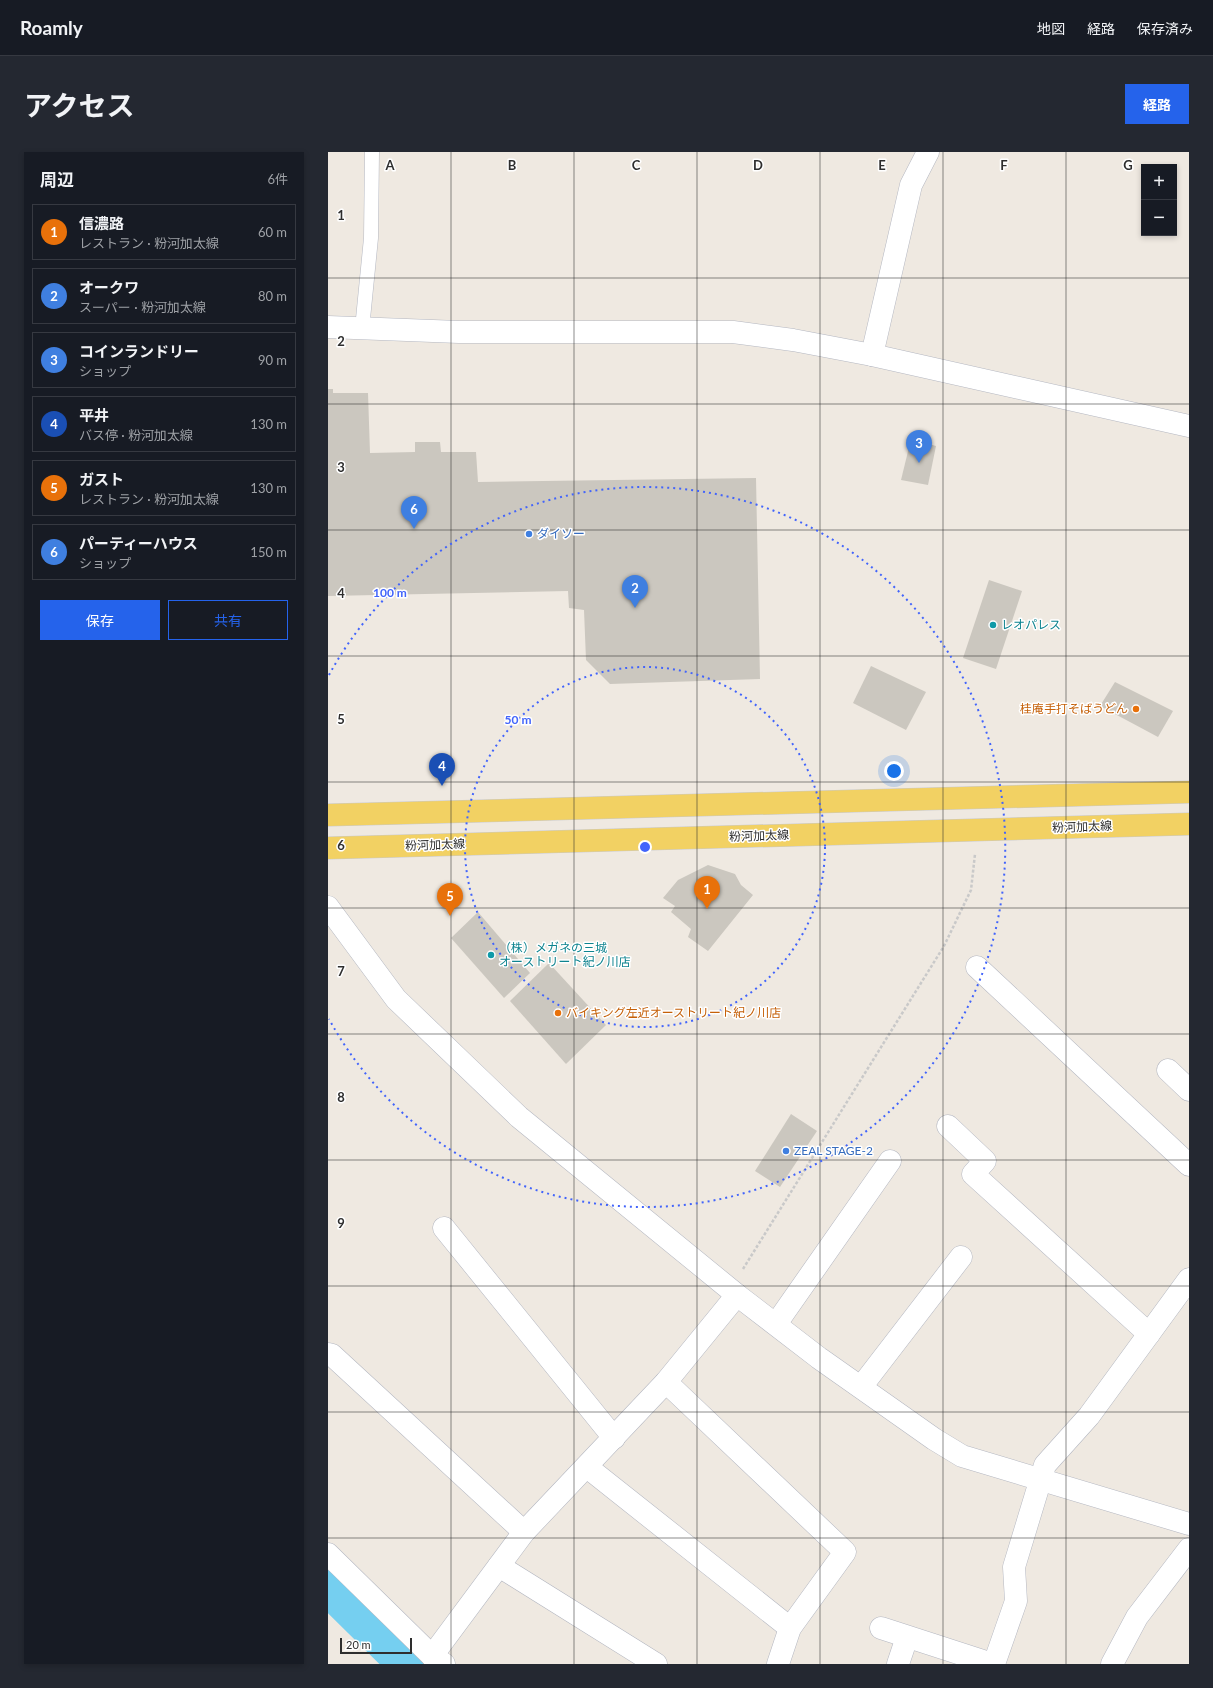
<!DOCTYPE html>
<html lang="ja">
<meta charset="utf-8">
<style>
body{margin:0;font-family:Lato,"Noto Sans JP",sans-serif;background:#242831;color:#f1f3f6}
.controls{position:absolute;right:12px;top:12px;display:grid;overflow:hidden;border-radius:0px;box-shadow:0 2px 6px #0003}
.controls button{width:36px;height:36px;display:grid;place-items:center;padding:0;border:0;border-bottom:1px solid #363941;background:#171b24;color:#f1f3f6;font:20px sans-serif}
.scale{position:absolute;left:12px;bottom:10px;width:72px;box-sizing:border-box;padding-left:4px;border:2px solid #2e2e2e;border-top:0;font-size:11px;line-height:14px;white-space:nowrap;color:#2e2e2e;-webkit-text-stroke:3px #fff;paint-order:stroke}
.you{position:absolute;left:566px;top:619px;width:14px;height:14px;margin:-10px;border:3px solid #fff;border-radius:50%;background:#1a73e8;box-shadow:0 0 0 6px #1a73e833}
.badge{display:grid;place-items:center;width:26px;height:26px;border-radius:50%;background:#2563eb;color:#fff;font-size:13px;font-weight:700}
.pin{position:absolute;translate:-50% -33px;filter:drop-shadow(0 1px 2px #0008)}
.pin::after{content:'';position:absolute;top:21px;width:14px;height:12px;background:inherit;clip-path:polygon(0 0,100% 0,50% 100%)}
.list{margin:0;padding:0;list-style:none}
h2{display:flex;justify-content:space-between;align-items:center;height:52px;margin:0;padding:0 16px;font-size:17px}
h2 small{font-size:13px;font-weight:400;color:#9ea1a6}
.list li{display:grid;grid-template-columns:26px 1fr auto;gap:12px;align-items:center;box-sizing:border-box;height:56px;margin:0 8px 8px;padding:0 8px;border:1px solid #363941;border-radius:0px}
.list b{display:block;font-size:15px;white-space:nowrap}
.list p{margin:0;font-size:13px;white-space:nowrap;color:#9ea1a6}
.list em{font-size:13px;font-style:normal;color:#9ea1a6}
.actions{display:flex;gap:8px;padding:12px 16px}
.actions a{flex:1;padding:9px 0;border:1px solid #2563eb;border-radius:0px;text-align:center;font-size:14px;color:#2563eb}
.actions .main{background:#2563eb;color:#fff}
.map{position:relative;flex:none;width:861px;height:1512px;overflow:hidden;border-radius:0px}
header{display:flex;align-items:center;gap:24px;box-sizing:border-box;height:56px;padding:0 20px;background:#171b24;border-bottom:1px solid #363941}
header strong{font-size:19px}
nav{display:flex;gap:22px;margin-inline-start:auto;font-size:14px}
.intro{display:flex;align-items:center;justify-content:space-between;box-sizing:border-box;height:96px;padding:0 24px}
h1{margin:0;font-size:28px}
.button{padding:10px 18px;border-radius:0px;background:#2563eb;color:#fff;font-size:14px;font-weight:700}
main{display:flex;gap:24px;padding:0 24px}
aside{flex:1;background:#171b24;border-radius:0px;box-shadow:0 2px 6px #0003}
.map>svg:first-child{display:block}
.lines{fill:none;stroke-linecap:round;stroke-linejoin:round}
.river{stroke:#75cff0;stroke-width:43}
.building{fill:#cbc7bf}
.service-casing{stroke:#b4b7c1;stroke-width:15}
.minor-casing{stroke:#b4b7c1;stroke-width:23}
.tertiary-casing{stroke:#b4b7c1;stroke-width:23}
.primary-casing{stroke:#c9c9c9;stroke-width:23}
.path{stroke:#c9c9c9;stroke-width:2.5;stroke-dasharray:3 2;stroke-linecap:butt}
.service{stroke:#fff;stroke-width:14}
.minor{stroke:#fff;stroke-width:22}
.tertiary{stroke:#fff;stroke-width:22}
.primary{stroke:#f2d163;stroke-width:22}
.grid{fill:none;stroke:#2e2e2e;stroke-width:1;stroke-opacity:0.55}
.ring{fill:none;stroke:#4264fb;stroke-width:2;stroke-dasharray:2 4}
.shop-dot{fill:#3f7fe0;stroke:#fff;stroke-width:1.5}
.culture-dot{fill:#0f9aa8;stroke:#fff;stroke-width:1.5}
.food-dot{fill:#e8710a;stroke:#fff;stroke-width:1.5}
.labels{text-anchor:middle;stroke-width:3;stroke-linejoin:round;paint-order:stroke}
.shop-label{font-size:12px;fill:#366cbe;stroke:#fff;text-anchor:start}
.culture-label{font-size:12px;fill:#0d838f;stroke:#fff;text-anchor:start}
.food-label{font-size:12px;fill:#c56008;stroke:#fff;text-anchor:end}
.street-label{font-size:12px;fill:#2e2e2e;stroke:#fff}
.grid-label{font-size:13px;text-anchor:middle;font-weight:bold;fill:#2e2e2e;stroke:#fff;stroke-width:3;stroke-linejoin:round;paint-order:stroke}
.centre{fill:#4264fb;stroke:#fff;stroke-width:2}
.ring-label{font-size:12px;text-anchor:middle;font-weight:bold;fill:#4264fb;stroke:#fff;stroke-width:3;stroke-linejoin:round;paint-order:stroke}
</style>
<header>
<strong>Roamly</strong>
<nav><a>地図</a><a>経路</a><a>保存済み</a></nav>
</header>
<div class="intro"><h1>アクセス</h1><a class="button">経路</a></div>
<main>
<aside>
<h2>周辺<small>6件</small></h2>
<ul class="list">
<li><span class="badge" style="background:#e8710a">1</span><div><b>信濃路</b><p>レストラン · 粉河加太線</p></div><em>60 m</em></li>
<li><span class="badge" style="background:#3f7fe0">2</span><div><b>オークワ</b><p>スーパー · 粉河加太線</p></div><em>80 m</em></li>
<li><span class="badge" style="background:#3f7fe0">3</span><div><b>コインランドリー</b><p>ショップ</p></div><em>90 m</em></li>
<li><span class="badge" style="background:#1a4fb4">4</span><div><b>平井</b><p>バス停 · 粉河加太線</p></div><em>130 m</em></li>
<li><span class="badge" style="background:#e8710a">5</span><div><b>ガスト</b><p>レストラン · 粉河加太線</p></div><em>130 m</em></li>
<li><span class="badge" style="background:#3f7fe0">6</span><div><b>パーティーハウス</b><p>ショップ</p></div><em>150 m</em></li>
</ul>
<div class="actions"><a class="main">保存</a><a>共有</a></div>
</aside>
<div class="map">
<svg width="861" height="1512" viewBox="0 0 861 1512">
<rect width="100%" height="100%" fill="#efe9e1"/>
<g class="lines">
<polyline class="river" points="0,1431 82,1512"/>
</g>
<g class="building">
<polygon points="0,237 5,237 5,241 40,241 42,301 87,300 87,290 112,290 113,300 148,300 150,330 428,326 432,527 282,532 258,508 256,458 241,456 240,439 0,444"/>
<polygon points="583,287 608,294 600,333 573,328"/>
<polygon points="661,428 694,439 668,517 635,506"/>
<polygon points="543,514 598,540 578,578 525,551"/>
<polygon points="787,530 845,559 830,585 772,554"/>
<polygon points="380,713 407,722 413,733 425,743 380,799 360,785 363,777 343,760 347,754 335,746 350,728"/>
<polygon points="150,760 202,821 176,846 123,786"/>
<polygon points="221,811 278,873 238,912 182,849"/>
<polygon points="463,962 489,979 452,1035 427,1019"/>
</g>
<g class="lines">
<g class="service-casing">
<polyline id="service" points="34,177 43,86 44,0"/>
</g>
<g class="minor-casing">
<g id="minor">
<polyline points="544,203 583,33 600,0"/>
<polyline points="0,755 68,847 191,965 409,1143 491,1206 606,1287 634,1304 861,1372"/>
<polyline points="649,815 861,1013"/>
<polyline points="840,918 861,938"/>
<polyline points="620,974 657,1009 645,1022 821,1182"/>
<polyline points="116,1076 286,1286"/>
<polyline points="448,1172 562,1009"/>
<polyline points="0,1202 4,1203 196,1380"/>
<polyline points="338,1230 517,1400 462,1476 450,1512"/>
<polyline points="533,1235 633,1105"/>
<polyline points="259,1315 462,1476"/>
<polyline points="0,1402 104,1504 116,1512"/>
<polyline points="171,1414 328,1512"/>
<polyline points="553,1476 664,1512"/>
<polyline points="104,1504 196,1380 338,1230 409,1143"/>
<polyline points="570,1512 579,1485"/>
<polyline points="666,1512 688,1449 686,1415 717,1313 761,1264 861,1127"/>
<polyline points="784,1512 809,1465 861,1397"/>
</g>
</g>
<g class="tertiary-casing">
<polyline id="tertiary" points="0,175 131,180 405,180 465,188 544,203 861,274"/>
</g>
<g class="primary-casing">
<g id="primary">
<polyline points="0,663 861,640"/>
<polyline points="0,696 861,672"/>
</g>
</g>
<polyline class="path" points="415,1117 616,794 643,738 647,702"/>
<use href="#service" class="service"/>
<use href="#minor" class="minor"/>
<use href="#tertiary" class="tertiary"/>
<use href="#primary" class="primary"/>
</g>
<path class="grid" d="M123,0V1512M246,0V1512M369,0V1512M492,0V1512M615,0V1512M738,0V1512M0,126H861M0,252H861M0,378H861M0,504H861M0,630H861M0,756H861M0,882H861M0,1008H861M0,1134H861M0,1260H861M0,1386H861"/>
<g class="ring">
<circle cx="317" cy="695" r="180"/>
<path d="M1 523A360 360 0 1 1 1 867"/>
</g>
<g class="shop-dot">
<circle cx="201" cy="382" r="4"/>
<circle cx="458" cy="999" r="4"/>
</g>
<g class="culture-dot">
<circle cx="665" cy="473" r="4"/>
<circle cx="163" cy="803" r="4"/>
</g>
<g class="food-dot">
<circle cx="808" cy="557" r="4"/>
<circle cx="230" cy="861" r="4"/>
</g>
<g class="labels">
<g class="shop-label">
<text x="209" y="386">ダイソー</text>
<text x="466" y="1003">ZEAL STAGE-2</text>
</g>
<g class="culture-label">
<text x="673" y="477">レオパレス</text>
<text x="171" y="800">（株）メガネの三城<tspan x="171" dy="14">オーストリート紀ノ川店</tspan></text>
</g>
<g class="food-label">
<text x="800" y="561">桂庵手打そばうどん</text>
<text x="238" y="865" text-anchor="start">バイキング左近オーストリート紀ノ川店</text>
</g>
<g class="street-label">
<text transform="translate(754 675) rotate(-2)" y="4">粉河加太線</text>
<text transform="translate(431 684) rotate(-2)" y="4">粉河加太線</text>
<text transform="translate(107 693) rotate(-2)" y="4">粉河加太線</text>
</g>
</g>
<g class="grid-label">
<text x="62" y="18">A</text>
<text x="184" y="18">B</text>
<text x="308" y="18">C</text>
<text x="430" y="18">D</text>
<text x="554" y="18">E</text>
<text x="676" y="18">F</text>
<text x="800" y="18">G</text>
<text x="13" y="68">1</text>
<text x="13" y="194">2</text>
<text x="13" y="320">3</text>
<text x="13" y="446">4</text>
<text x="13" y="572">5</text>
<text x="13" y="698">6</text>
<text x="13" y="824">7</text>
<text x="13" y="950">8</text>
<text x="13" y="1076">9</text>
</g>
<circle cx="317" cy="695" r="6" class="centre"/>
<g class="ring-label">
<text x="62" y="445">100 m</text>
<text x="190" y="572">50 m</text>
</g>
</svg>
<div class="controls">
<button>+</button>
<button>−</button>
</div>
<div class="scale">20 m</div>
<div class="you"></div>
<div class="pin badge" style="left:379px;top:757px;background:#e8710a">1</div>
<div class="pin badge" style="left:307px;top:456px;background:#3f7fe0">2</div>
<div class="pin badge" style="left:591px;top:311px;background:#3f7fe0">3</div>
<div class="pin badge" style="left:114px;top:634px;background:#1a4fb4">4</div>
<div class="pin badge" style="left:122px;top:764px;background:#e8710a">5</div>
<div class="pin badge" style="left:86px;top:377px;background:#3f7fe0">6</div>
</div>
</main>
